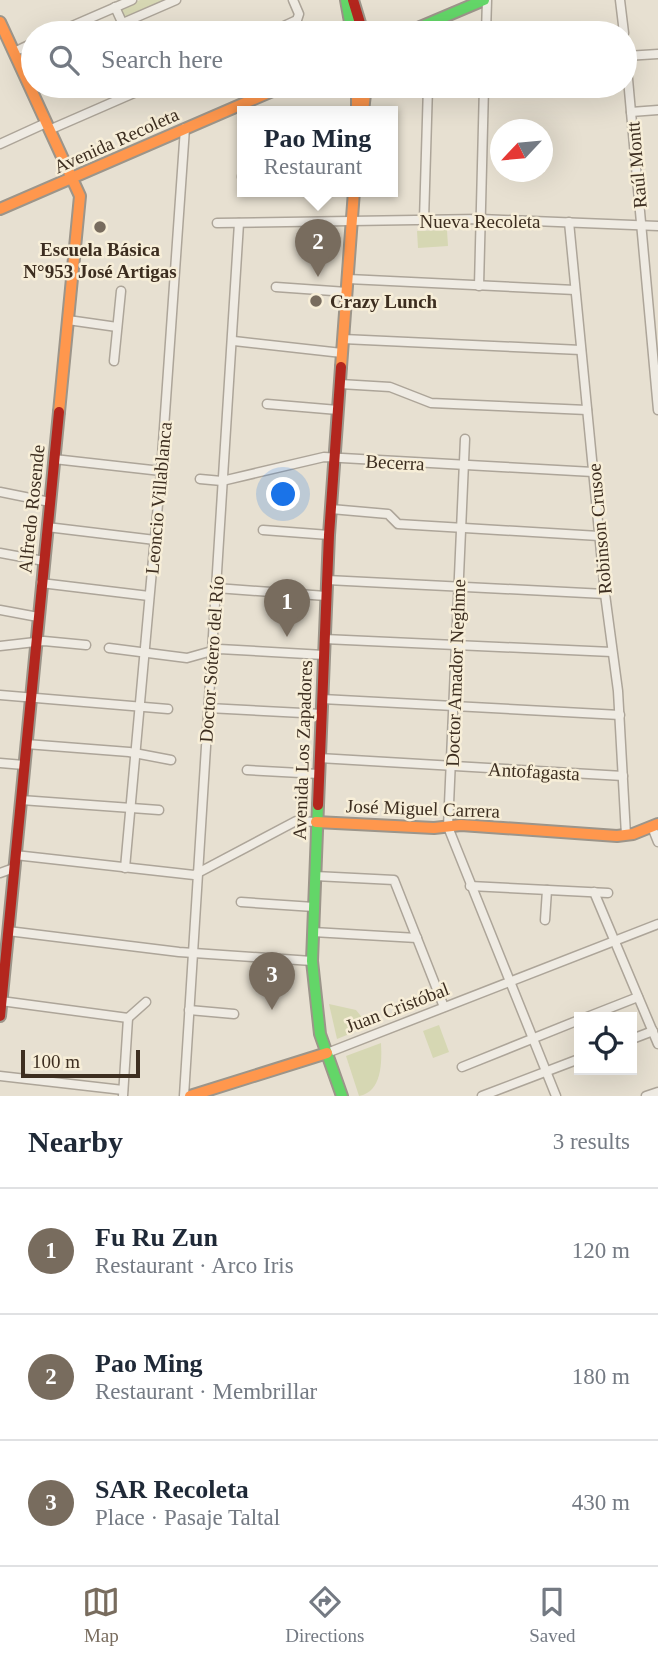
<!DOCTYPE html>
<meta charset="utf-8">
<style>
body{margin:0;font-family:"Times New Roman",serif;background:#f2f2f3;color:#1f2937}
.controls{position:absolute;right:21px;bottom:21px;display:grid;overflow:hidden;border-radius:0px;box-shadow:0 7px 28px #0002}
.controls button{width:63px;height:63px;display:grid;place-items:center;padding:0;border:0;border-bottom:2px solid #e0e1e3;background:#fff;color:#1f2937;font:35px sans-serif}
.compass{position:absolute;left:490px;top:119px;width:63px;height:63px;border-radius:50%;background:#fff;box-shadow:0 7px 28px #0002;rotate:244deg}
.scale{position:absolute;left:21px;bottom:18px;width:119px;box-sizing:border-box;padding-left:7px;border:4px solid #3d2e20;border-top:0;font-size:19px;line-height:24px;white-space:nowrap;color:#3d2e20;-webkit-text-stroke:5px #f7eed8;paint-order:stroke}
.you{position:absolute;left:284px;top:495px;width:24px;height:24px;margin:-18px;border:5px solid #fff;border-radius:50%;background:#1a73e8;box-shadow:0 0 0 10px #1a73e833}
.badge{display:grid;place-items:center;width:46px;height:46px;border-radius:50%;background:#786c5e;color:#fff;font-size:23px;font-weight:700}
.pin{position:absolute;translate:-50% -58px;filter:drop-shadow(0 2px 4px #0008)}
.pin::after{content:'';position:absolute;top:37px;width:24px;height:21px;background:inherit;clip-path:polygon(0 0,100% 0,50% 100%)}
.popup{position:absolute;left:237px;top:106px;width:161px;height:91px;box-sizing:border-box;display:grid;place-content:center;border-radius:0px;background:#fff;filter:drop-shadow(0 2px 5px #0005);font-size:23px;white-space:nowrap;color:#747a83}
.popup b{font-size:26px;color:#1f2937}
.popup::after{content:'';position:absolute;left:50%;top:100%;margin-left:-14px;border:14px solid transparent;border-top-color:#fff}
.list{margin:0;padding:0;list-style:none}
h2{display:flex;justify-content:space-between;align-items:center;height:91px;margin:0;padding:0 28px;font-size:30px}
h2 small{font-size:23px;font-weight:400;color:#747a83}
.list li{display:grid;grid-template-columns:46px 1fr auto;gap:21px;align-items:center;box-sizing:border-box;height:126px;padding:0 28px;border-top:2px solid #e0e1e3}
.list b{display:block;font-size:26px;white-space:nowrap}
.list p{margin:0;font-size:23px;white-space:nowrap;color:#747a83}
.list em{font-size:23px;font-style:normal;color:#747a83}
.icon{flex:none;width:38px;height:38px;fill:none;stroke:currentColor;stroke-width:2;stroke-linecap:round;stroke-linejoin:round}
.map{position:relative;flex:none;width:658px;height:1096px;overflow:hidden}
.search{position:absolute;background:#fff;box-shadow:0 7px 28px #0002;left:21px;right:21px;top:21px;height:77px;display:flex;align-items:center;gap:18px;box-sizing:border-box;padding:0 24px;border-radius:38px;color:#747a83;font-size:26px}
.sheet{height:469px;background:#fff}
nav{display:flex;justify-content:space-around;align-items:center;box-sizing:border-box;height:98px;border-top:2px solid #e0e1e3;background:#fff;font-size:19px;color:#747a83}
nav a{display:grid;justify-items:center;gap:4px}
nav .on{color:#786c5e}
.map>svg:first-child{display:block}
.green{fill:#d6d7b3}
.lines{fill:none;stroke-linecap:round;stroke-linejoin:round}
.street-casing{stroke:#ada599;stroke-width:11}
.fast-casing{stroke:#9c958a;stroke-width:14}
.slow-casing{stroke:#9c958a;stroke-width:14}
.jam-casing{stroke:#9c958a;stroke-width:14}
.street{stroke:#efebe3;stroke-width:8}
.fast{stroke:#63d668;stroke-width:10}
.slow{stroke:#ff974d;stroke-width:10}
.jam{stroke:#b3261e;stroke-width:10}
.poi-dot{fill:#786c5e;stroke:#f7eed8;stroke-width:2.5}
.labels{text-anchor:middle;stroke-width:5;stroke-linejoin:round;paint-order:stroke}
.street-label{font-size:19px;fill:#3d2e20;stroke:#f7eed8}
.poi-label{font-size:19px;font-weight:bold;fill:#3d2e20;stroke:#f7eed8}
</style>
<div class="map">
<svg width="658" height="1096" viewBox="0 0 658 1096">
<rect width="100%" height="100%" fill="#e7e0d1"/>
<g class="green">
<polygon points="140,0 169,0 127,19 122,18 118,9"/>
<polygon points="447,230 448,246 418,248 417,231"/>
<polygon points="329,1004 356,1010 369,1026 337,1039"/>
<polygon points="439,1025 449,1052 433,1058 423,1031"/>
<path d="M381,1043C382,1062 382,1092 359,1096L346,1056Z"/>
</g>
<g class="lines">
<g class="street-casing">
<g id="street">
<polyline points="620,0 624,33"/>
<polyline points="115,7 127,33"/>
<polyline points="123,23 176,0"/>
<polyline points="56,33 132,0"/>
<polyline points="269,33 297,20 299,14 293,0"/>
<polyline points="486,33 487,0"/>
<polyline points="625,46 658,410"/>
<polyline points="14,52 33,43"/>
<polyline points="626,56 658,54"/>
<polyline points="631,112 658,110"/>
<polyline points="49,130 150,86"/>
<polyline points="0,144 46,123"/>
<polyline points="242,177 243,171"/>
<polyline points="424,220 428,86"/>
<polyline points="569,222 605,594 618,691 626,835"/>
<polyline points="217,223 480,219 658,226"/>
<polyline points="348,279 575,290"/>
<polyline points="479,286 484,86"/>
<polyline points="276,287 347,292"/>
<polyline points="68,320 117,327"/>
<polyline points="343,339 581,350"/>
<polyline points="234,341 342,353"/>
<polyline points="114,361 121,291"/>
<polyline points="340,384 390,387 431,403 587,410"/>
<polyline points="267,404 338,410"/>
<polyline points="465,439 448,827 556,1096"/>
<polyline points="54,459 161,471"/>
<polyline points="200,479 222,481 324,457 593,472"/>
<polyline points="0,492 50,502"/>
<polyline points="331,509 388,514 398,524 599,536"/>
<polyline points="47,527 155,540"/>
<polyline points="263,530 329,535"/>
<polyline points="0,553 44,561"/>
<polyline points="327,580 605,594"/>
<polyline points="41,583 149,596"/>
<polyline points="216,588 326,596"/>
<polyline points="0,610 38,617"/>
<polyline points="324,639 612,652"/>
<polyline points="0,646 44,641 86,645"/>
<polyline points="109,648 187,658 219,649 324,655"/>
<polyline points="0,695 168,709"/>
<polyline points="322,699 620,715"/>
<polyline points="208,708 322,714"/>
<polyline points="26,744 129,752 171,760"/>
<polyline points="319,758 623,776"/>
<polyline points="0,763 24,765"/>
<polyline points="247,770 319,774"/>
<polyline points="21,800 159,810"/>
<polyline points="652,827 658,842"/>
<polyline points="15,855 194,875 296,821 316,822"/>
<polyline points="125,868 161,471 185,128"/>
<polyline points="0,873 14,868"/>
<polyline points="315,876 394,880 444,1007"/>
<polyline points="470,886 608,893"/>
<polyline points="594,892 658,1044"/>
<polyline points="241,902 314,907"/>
<polyline points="545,920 547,890"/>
<polyline points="8,931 179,952 312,961"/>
<polyline points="313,932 417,938"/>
<polyline points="1,1001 128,1018"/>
<polyline points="189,1010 234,1014"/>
<polyline points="587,1017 638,997"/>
<polyline points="128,1018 146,1002"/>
<polyline points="632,1039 653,1031"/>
<polyline points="327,1053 658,924"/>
<polyline points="462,1067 579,1020"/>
<polyline points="0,1076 123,1090"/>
<polyline points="123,1096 128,1018"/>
<polyline points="184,1096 239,223"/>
<polyline points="482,1096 579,1059"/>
<polyline points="646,1096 658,1092"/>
</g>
</g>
<g class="fast-casing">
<g id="fast">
<polyline points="346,0 352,33"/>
<polyline points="406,33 484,0"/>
<polyline points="318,805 312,961 320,1034 342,1096"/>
</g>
</g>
<g class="slow-casing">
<g id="slow">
<polyline points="0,22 80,196 59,412"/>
<polyline points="357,86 357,111"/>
<polyline points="363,111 366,86"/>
<polyline points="0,209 284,86"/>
<polyline points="341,367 354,191"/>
<polyline points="316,822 434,828 461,825 617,836 633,834 658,824"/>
<polyline points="190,1096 327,1053"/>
</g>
</g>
<g class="jam-casing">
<g id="jam">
<polyline points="353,0 363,33"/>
<polyline points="318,805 329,535 341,367"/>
<polyline points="0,1016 59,412"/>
</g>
</g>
<use href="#street" class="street"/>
<use href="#fast" class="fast"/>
<use href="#slow" class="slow"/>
<use href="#jam" class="jam"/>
</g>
<g class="poi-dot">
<circle cx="100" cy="227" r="7"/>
<circle cx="316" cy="301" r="7"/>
</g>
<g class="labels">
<g class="street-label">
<text transform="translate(116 140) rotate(-24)" y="7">Avenida Recoleta</text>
<text transform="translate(636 165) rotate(-95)" y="7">Raúl Montt</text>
<text x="480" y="228">Nueva Recoleta</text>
<text transform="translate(395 462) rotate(3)" y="7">Becerra</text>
<text transform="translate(158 498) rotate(-85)" y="7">Leoncio Villablanca</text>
<text transform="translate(31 509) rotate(-84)" y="7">Alfredo Rosende</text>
<text transform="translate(599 529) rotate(-95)" y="7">Robinson Crusoe</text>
<text transform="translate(211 659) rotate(-86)" y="7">Doctor Sótero del Río</text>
<text transform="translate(455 673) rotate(-88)" y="7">Doctor Amador Neghme</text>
<text transform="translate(302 750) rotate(-88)" y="7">Avenida Los Zapadores</text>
<text transform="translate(534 771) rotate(3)" y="7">Antofagasta</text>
<text transform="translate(423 808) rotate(2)" y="7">José Miguel Carrera</text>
<text transform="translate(397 1007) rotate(-21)" y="7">Juan Cristóbal</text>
</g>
<g class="poi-label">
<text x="100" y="256">Escuela Básica<tspan x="100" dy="22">N°953 José Artigas</tspan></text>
<text x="330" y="308" text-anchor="start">Crazy Lunch</text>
</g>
</g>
</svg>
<div class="controls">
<button><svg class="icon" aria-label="locate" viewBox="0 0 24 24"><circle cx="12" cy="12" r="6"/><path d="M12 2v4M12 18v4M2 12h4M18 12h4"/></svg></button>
</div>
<svg class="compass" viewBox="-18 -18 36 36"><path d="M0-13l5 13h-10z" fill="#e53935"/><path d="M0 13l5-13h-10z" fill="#747a83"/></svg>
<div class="scale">100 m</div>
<div class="you"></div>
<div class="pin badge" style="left:287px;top:637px">1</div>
<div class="pin badge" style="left:318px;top:277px">2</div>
<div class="popup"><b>Pao Ming</b>Restaurant</div>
<div class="pin badge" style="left:272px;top:1010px">3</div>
<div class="search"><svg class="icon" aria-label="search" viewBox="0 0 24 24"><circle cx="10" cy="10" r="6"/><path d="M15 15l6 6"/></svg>Search here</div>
</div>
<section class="sheet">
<h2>Nearby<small>3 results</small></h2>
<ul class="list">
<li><span class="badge">1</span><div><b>Fu Ru Zun</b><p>Restaurant · Arco Iris</p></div><em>120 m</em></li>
<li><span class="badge">2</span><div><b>Pao Ming</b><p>Restaurant · Membrillar</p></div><em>180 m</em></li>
<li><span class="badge">3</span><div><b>SAR Recoleta</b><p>Place · Pasaje Taltal</p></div><em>430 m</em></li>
</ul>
</section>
<nav>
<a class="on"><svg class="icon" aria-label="map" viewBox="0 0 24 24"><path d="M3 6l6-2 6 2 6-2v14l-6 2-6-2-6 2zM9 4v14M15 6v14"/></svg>Map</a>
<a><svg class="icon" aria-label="directions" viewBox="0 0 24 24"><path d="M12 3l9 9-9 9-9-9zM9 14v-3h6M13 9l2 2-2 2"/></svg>Directions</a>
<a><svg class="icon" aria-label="saved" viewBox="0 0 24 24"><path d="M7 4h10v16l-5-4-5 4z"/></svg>Saved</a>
</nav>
